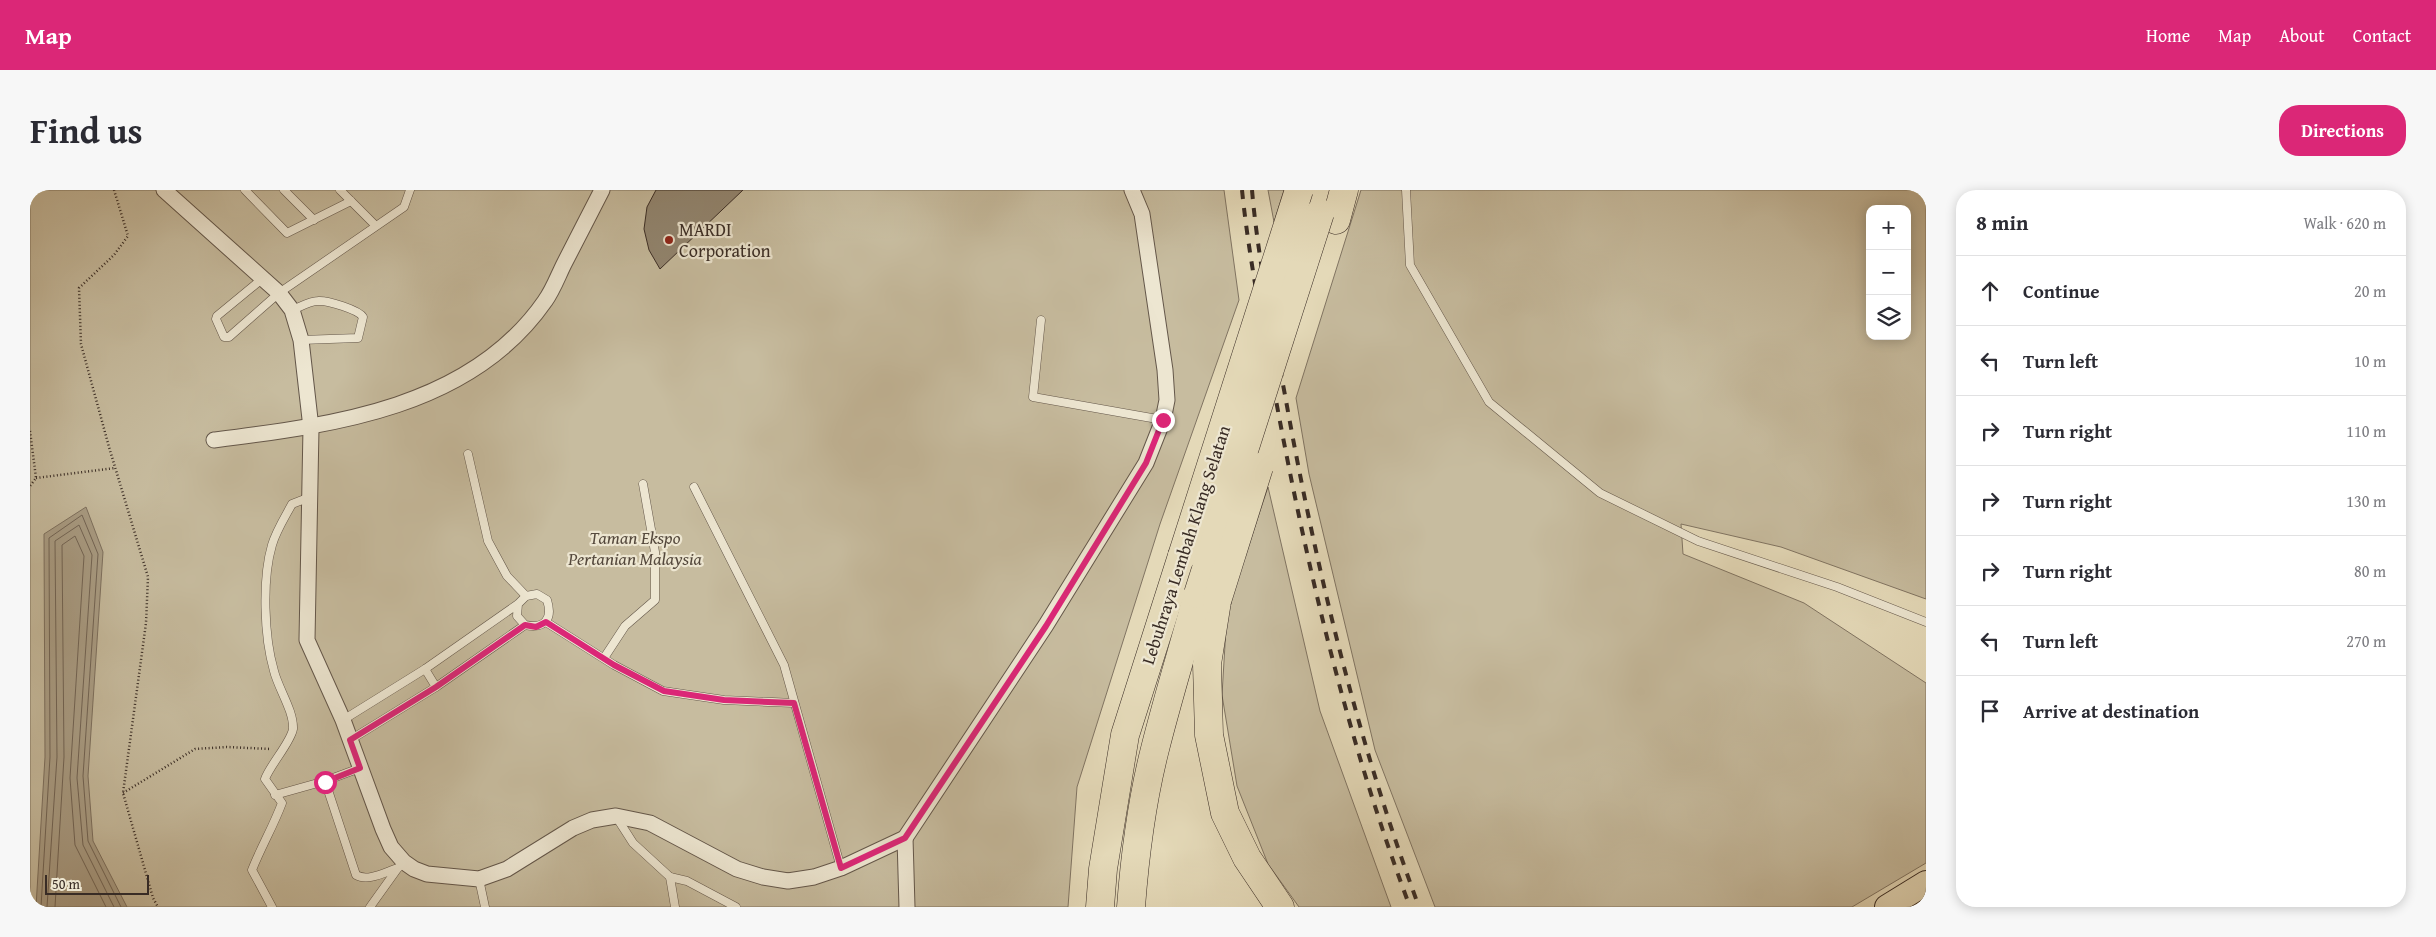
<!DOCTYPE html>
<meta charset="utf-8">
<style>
body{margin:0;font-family:"Gentium Book Plus",serif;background:#f7f7f7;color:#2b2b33}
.controls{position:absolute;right:15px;top:15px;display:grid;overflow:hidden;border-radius:10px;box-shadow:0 2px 12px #0003}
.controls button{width:45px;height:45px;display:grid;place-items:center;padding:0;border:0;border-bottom:1px solid #e1e1e2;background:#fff;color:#2b2b33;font:25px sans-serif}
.scale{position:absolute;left:15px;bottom:12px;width:104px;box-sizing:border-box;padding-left:5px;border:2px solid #392c25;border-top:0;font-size:14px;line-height:18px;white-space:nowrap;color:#392c25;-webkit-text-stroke:4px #ede6d1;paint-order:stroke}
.stop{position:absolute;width:15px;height:15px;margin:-11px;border:4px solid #db2777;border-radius:50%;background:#fff}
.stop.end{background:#db2777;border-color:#fff;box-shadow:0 1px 5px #0008}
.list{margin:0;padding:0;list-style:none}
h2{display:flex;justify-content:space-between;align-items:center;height:65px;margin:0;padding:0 20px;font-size:21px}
h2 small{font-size:16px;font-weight:400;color:#7c7c81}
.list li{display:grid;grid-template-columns:32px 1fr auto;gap:15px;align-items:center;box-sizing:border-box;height:70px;padding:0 20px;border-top:1px solid #e1e1e2}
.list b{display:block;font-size:19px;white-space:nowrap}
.list em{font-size:16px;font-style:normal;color:#7c7c81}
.icon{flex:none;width:28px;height:28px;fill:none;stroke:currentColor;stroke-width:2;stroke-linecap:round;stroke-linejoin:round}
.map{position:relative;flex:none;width:1896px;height:717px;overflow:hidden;border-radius:20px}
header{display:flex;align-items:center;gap:30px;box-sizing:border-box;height:70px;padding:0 25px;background:#db2777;color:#fff}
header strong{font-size:24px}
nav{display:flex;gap:28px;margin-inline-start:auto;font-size:18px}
.intro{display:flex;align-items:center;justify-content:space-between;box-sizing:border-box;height:120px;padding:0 30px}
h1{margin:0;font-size:35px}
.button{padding:12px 22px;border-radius:20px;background:#db2777;color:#fff;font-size:18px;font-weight:700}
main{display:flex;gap:30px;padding:0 30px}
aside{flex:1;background:#fff;border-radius:20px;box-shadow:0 2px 12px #0003}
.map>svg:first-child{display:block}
.green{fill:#c7bc9f;stroke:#807462;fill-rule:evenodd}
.water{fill:#aa9e86;stroke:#7d705f}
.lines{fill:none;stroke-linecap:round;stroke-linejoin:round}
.shore{stroke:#726556;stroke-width:1}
.building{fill:#928671;stroke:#392c25}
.service-casing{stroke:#64574a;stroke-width:9}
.minor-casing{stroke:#64574a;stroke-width:17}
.primary-casing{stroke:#392c25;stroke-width:26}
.motorway-casing{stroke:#392c25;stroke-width:29}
.path{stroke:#392c25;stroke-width:2.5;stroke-dasharray:1 2.5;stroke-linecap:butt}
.service{stroke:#ede6d1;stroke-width:8}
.minor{stroke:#ede6d1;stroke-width:15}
.primary{stroke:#e4d9b8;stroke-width:24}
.motorway{stroke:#e4d9b8;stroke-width:28}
.rail{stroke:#392c25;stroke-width:4;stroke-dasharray:9 9;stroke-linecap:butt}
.motorway-bridge-casing{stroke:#392c25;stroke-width:29;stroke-linecap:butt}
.motorway-bridge{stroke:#e4d9b8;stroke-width:28}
.route{stroke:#db2777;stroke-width:6}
.poi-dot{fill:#8f2418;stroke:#ede6d1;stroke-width:2}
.labels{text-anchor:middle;stroke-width:4.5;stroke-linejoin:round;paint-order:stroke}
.poi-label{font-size:18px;fill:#392c25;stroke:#ede6d1;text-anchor:start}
.park-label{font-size:18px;font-style:italic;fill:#55493d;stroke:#ede6d1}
.street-label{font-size:18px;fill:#392c25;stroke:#ede6d1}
</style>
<header>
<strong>Map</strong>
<nav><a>Home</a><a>Map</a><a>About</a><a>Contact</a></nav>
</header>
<div class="intro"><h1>Find us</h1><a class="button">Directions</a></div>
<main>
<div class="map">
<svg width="1896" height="717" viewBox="0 0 1896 717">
<rect width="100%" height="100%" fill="#e4d9b8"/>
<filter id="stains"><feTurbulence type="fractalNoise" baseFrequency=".004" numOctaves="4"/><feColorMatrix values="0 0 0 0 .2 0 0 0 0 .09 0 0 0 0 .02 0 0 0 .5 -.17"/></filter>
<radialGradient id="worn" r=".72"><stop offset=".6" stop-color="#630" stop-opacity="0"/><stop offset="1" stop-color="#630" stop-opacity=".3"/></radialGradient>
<g class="green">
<polygon points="0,0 1194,0 1209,110 1130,334 1047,597 1038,717 0,717"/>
<polygon points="1238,0 1254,0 1244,32"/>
<path d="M1331,0H1896V409L1751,357L1651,334L1653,364L1774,413L1896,493V673L1822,717H1405L1345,560L1279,284L1266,208ZM1840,19H1877V146H1840Z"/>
<polygon points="1238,297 1290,521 1361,717 1269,717 1238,674 1207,596 1192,505 1197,421"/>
</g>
<polygon class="water" points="56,317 73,362 58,586 63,651 97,717 6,717 15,567 14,344"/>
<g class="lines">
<g class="shore">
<polyline points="11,717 20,567 19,348 52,325 68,364 53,586 58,651 91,717"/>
<polyline points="17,717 27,567 25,351 49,335 62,365 47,588 53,655 84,717"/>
<polyline points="25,717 34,567 32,355 45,346 54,366 40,588 45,655 76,717"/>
</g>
</g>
<polygon class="building" points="626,0 713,0 630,79 619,60 614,39 617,17"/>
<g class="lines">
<g class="service-casing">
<g id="service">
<polyline points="215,0 257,43 321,11"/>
<polyline points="254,0 284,30"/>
<polyline points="310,0 345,35"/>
<polyline points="1376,0 1380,75 1459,212 1570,303 1668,351 1807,397 1896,432"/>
<polyline points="232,89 187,126 186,129 194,147 199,147 249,103 374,17 380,0"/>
<path d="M262,120C270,117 280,111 288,111C297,110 329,120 333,127L328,148L271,150"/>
<polyline points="1011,130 1003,207 1133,230"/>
<polyline points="438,264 458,351 477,386 496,406"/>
<polyline points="664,297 754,475 811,678"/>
<polyline points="516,432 584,475 633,501 694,510 764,513"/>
<polyline points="574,468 595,436 625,410 625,362 613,294"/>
<polyline points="395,479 406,497"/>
<path d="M313,530L395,479L488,414L496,406L507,404L517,410C523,429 515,439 495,435L487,426L488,414"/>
<polyline points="320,550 406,497 495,435"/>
<path d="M295,591L326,685C338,692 355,682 368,678"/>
<polyline points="245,605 295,591 330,578"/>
<polyline points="587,628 603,653 640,687 657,691 706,717"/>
<polyline points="640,687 645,717"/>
<polyline points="449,689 455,717"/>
<path d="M242,717L222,680C231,657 243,637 252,613L235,589C240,575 261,552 263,539C264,521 248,498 244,481C234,447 232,389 242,355C246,341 255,327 262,314L280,307"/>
<polyline points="340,717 368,678"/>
</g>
</g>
<g class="minor-casing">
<g id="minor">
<polyline points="134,0 249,103 262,120 271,150 281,238 277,450 313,530 353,639 361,657 374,672 384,679 397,684 449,689 477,679 543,638 562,630 586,626 620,633 707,679 733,687 758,691 784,687 811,678 875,648 1016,435 1116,273 1133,230 1137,210 1135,180 1112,24 1102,0"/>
<path d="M184,250C303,235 441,218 515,111C523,100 528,86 534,74C547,49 559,25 572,0"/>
<polyline points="875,648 877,717"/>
</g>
</g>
<g class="primary-casing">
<polyline id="primary" points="1857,717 1896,693"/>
</g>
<g class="motorway-casing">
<g id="motorway">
<polyline points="1306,30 1314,0"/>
<polyline points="1187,411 1177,474 1179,545 1195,623 1217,668 1250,717"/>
<polyline points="1070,717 1073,679 1095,545 1152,366"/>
<path d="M1101,717C1105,664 1112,610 1125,559C1138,507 1154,456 1168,404"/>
</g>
</g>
<g class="path">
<polyline points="84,0 98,46 84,65 49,98 51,154 79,257 118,387 116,433 93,603 123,708 128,717"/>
<polyline points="0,241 6,288 0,296"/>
<polyline points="6,288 85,278"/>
<polyline points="93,603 165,559 197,557 241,559"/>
</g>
<use href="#service" class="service"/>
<use href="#minor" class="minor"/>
<use href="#primary" class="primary"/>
<use href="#motorway" class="motorway"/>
<g class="rail">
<path d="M1212,0C1219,69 1233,137 1245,205C1277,378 1318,552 1380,717"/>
<path d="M1222,0C1228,69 1242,137 1255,205C1286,379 1328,552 1389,717"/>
</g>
<g class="motorway-bridge-casing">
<g id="motorway-bridge">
<polyline points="1152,366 1269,0"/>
<polyline points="1168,404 1290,23"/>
<polyline points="1187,411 1229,277"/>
</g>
</g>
<use href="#motorway-bridge" class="motorway-bridge"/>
</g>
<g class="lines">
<polyline class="route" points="295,592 330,578 320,550 406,497 495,435 506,437 516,432 584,475 634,501 694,510 764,513 811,678 875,648 1016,436 1116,273 1133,230"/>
</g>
<circle class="poi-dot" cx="639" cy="50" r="5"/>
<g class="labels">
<g class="poi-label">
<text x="649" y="46">MARDI<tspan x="649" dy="21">Corporation</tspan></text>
</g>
<g class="park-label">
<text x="605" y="354">Taman Ekspo<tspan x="605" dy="21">Pertanian Malaysia</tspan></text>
</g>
<g class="street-label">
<text transform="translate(1156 355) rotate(-72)" y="6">Lebuhraya Lembah Klang Selatan</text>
</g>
</g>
<rect width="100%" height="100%" filter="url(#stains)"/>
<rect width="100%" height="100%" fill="url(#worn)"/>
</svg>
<div class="controls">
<button>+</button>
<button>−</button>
<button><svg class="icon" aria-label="layers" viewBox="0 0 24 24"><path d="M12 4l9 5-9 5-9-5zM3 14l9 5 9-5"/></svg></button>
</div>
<div class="scale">50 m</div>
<div class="stop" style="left:295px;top:592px"></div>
<div class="stop end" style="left:1133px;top:230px"></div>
</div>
<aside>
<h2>8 min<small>Walk · 620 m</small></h2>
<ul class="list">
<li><svg class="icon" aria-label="ahead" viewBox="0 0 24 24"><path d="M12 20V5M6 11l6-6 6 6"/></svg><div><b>Continue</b></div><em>20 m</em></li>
<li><svg class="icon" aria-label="left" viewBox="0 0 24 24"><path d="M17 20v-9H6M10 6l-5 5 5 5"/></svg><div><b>Turn left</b></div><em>10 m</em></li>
<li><svg class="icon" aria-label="right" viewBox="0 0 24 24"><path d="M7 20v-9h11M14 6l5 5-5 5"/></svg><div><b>Turn right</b></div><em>110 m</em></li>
<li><svg class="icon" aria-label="right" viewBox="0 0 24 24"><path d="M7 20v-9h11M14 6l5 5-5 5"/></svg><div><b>Turn right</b></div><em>130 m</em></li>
<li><svg class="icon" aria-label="right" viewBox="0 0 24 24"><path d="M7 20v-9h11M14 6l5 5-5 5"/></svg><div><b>Turn right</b></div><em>80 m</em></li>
<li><svg class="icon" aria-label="left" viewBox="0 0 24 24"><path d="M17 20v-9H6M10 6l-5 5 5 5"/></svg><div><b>Turn left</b></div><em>270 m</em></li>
<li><svg class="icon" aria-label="arrive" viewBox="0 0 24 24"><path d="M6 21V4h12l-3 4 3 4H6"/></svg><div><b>Arrive at destination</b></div></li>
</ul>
</aside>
</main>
